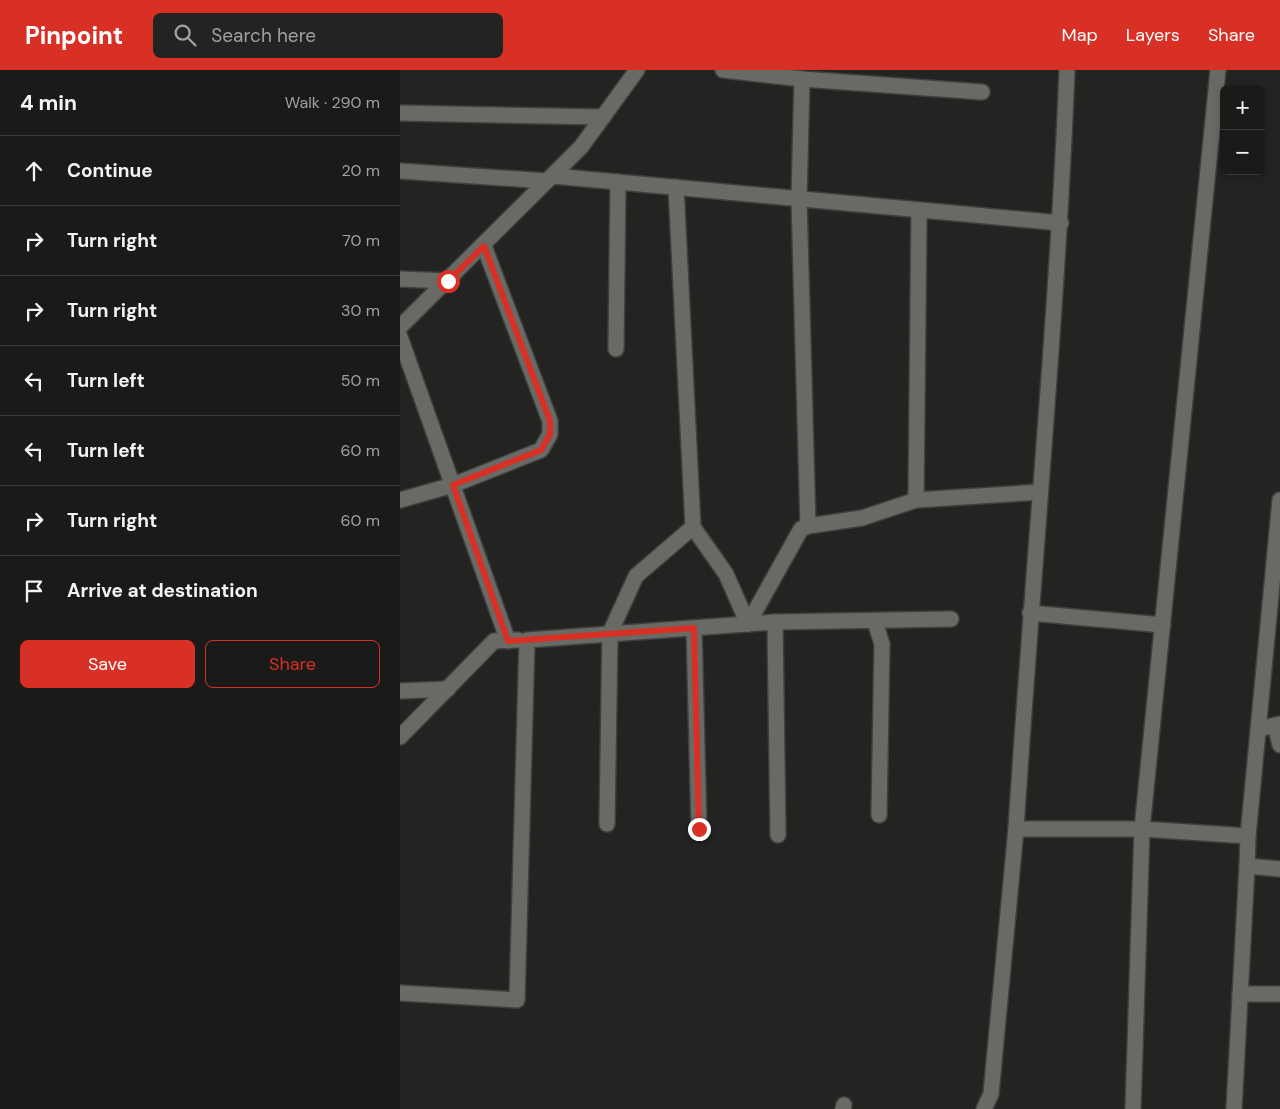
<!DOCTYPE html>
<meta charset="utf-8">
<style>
body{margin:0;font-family:"DM Sans",sans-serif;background:#232422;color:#f1f3f6}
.controls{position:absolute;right:15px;top:15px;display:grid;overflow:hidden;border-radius:8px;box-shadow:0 2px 8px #0003}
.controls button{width:45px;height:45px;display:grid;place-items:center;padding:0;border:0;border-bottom:1px solid #383938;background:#1a1b19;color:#f1f3f6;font:25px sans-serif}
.stop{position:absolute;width:15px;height:15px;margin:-11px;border:4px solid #d93025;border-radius:50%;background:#fff}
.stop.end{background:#d93025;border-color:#fff;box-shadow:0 1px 5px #0008}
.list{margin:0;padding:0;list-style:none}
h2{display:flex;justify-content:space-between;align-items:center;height:65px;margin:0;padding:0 20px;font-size:21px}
h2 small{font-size:16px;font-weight:400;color:#9fa1a2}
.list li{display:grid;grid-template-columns:32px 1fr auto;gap:15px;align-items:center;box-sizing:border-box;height:70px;padding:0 20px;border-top:1px solid #383938}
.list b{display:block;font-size:19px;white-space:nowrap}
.list em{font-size:16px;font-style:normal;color:#9fa1a2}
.actions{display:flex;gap:10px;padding:15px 20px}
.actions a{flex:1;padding:11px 0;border:1px solid #d93025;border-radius:8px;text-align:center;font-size:18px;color:#d93025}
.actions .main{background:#d93025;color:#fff}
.icon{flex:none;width:28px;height:28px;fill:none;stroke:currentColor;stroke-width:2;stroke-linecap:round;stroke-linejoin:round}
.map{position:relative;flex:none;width:880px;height:1039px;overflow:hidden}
header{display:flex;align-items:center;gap:30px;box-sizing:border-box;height:70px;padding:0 25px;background:#d93025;color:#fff}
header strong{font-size:24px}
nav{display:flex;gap:28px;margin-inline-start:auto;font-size:18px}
.search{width:350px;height:45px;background:#232422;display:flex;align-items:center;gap:12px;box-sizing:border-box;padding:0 18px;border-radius:8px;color:#9fa1a2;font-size:19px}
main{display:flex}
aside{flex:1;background:#1a1b19}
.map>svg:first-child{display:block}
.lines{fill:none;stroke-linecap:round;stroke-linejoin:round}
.street-casing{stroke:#3f403e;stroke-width:18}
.street{stroke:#696a66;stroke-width:15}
.route{stroke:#d93025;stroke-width:6}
</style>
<header>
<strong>Pinpoint</strong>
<div class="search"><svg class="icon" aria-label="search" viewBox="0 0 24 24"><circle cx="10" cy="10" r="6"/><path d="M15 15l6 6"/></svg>Search here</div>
<nav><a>Map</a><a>Layers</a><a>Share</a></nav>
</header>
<main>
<aside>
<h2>4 min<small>Walk · 290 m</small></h2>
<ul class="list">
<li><svg class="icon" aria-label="ahead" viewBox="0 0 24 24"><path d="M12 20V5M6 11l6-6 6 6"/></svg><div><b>Continue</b></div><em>20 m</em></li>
<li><svg class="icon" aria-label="right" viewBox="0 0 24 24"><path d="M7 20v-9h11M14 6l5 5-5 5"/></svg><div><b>Turn right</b></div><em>70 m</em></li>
<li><svg class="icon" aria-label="right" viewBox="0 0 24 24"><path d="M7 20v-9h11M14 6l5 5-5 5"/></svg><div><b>Turn right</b></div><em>30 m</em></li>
<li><svg class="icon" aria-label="left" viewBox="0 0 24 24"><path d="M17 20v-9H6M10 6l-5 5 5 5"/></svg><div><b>Turn left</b></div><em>50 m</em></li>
<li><svg class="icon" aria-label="left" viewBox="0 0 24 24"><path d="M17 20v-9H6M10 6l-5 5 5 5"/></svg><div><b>Turn left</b></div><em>60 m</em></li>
<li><svg class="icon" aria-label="right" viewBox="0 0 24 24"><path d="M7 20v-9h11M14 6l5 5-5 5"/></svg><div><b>Turn right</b></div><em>60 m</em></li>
<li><svg class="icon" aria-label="arrive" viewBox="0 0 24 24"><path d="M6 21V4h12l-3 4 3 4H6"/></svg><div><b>Arrive at destination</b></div></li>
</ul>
<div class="actions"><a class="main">Save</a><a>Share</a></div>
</aside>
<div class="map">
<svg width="880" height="1039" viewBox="0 0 880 1039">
<rect width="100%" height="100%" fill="#232421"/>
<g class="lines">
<g class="street-casing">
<g id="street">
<polyline points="323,0 402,9 582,22"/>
<path d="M667,0C657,253 632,506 616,759H742L848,766L847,796L880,799"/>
<polyline points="402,9 399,129 408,456"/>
<polyline points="0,43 203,47"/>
<polyline points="0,101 147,111"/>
<polyline points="153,106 661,153"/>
<polyline points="276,117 293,457 326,504 348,554"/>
<polyline points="519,140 516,430 640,422"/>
<polyline points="0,209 48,211"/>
<polyline points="0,257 181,77 237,0"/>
<polyline points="0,267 108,571"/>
<polyline points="216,279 218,112"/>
<polyline points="0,430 53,415 141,380 150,364 150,351 84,176"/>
<polyline points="630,543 763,555"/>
<polyline points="375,552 378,765"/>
<polyline points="475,552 482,574 479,745"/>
<polyline points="348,554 401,459 408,456 462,448 516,430"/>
<polyline points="294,558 299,759"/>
<polyline points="0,621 48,619"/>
<polyline points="875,655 880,675"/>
<polyline points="859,659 880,654"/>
<polyline points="0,667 94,571 118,570"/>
<polyline points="207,754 210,563 236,506 293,457"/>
<polyline points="848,766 880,430"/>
<polyline points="0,923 117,930 127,570 375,552 551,549"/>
<polyline points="840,924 880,924"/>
<polyline points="443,1039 444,1035"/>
<polyline points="584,1039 591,1024 616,759"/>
<polyline points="733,1039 742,759 818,0"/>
<polyline points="834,1039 847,796"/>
</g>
</g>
<use href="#street" class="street"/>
</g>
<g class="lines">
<polyline class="route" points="48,211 84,176 150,351 150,364 141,380 53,415 108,571 294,558 299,759"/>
</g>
</svg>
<div class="controls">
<button>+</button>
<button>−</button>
</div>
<div class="stop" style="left:48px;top:211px"></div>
<div class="stop end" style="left:299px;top:759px"></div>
</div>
</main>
